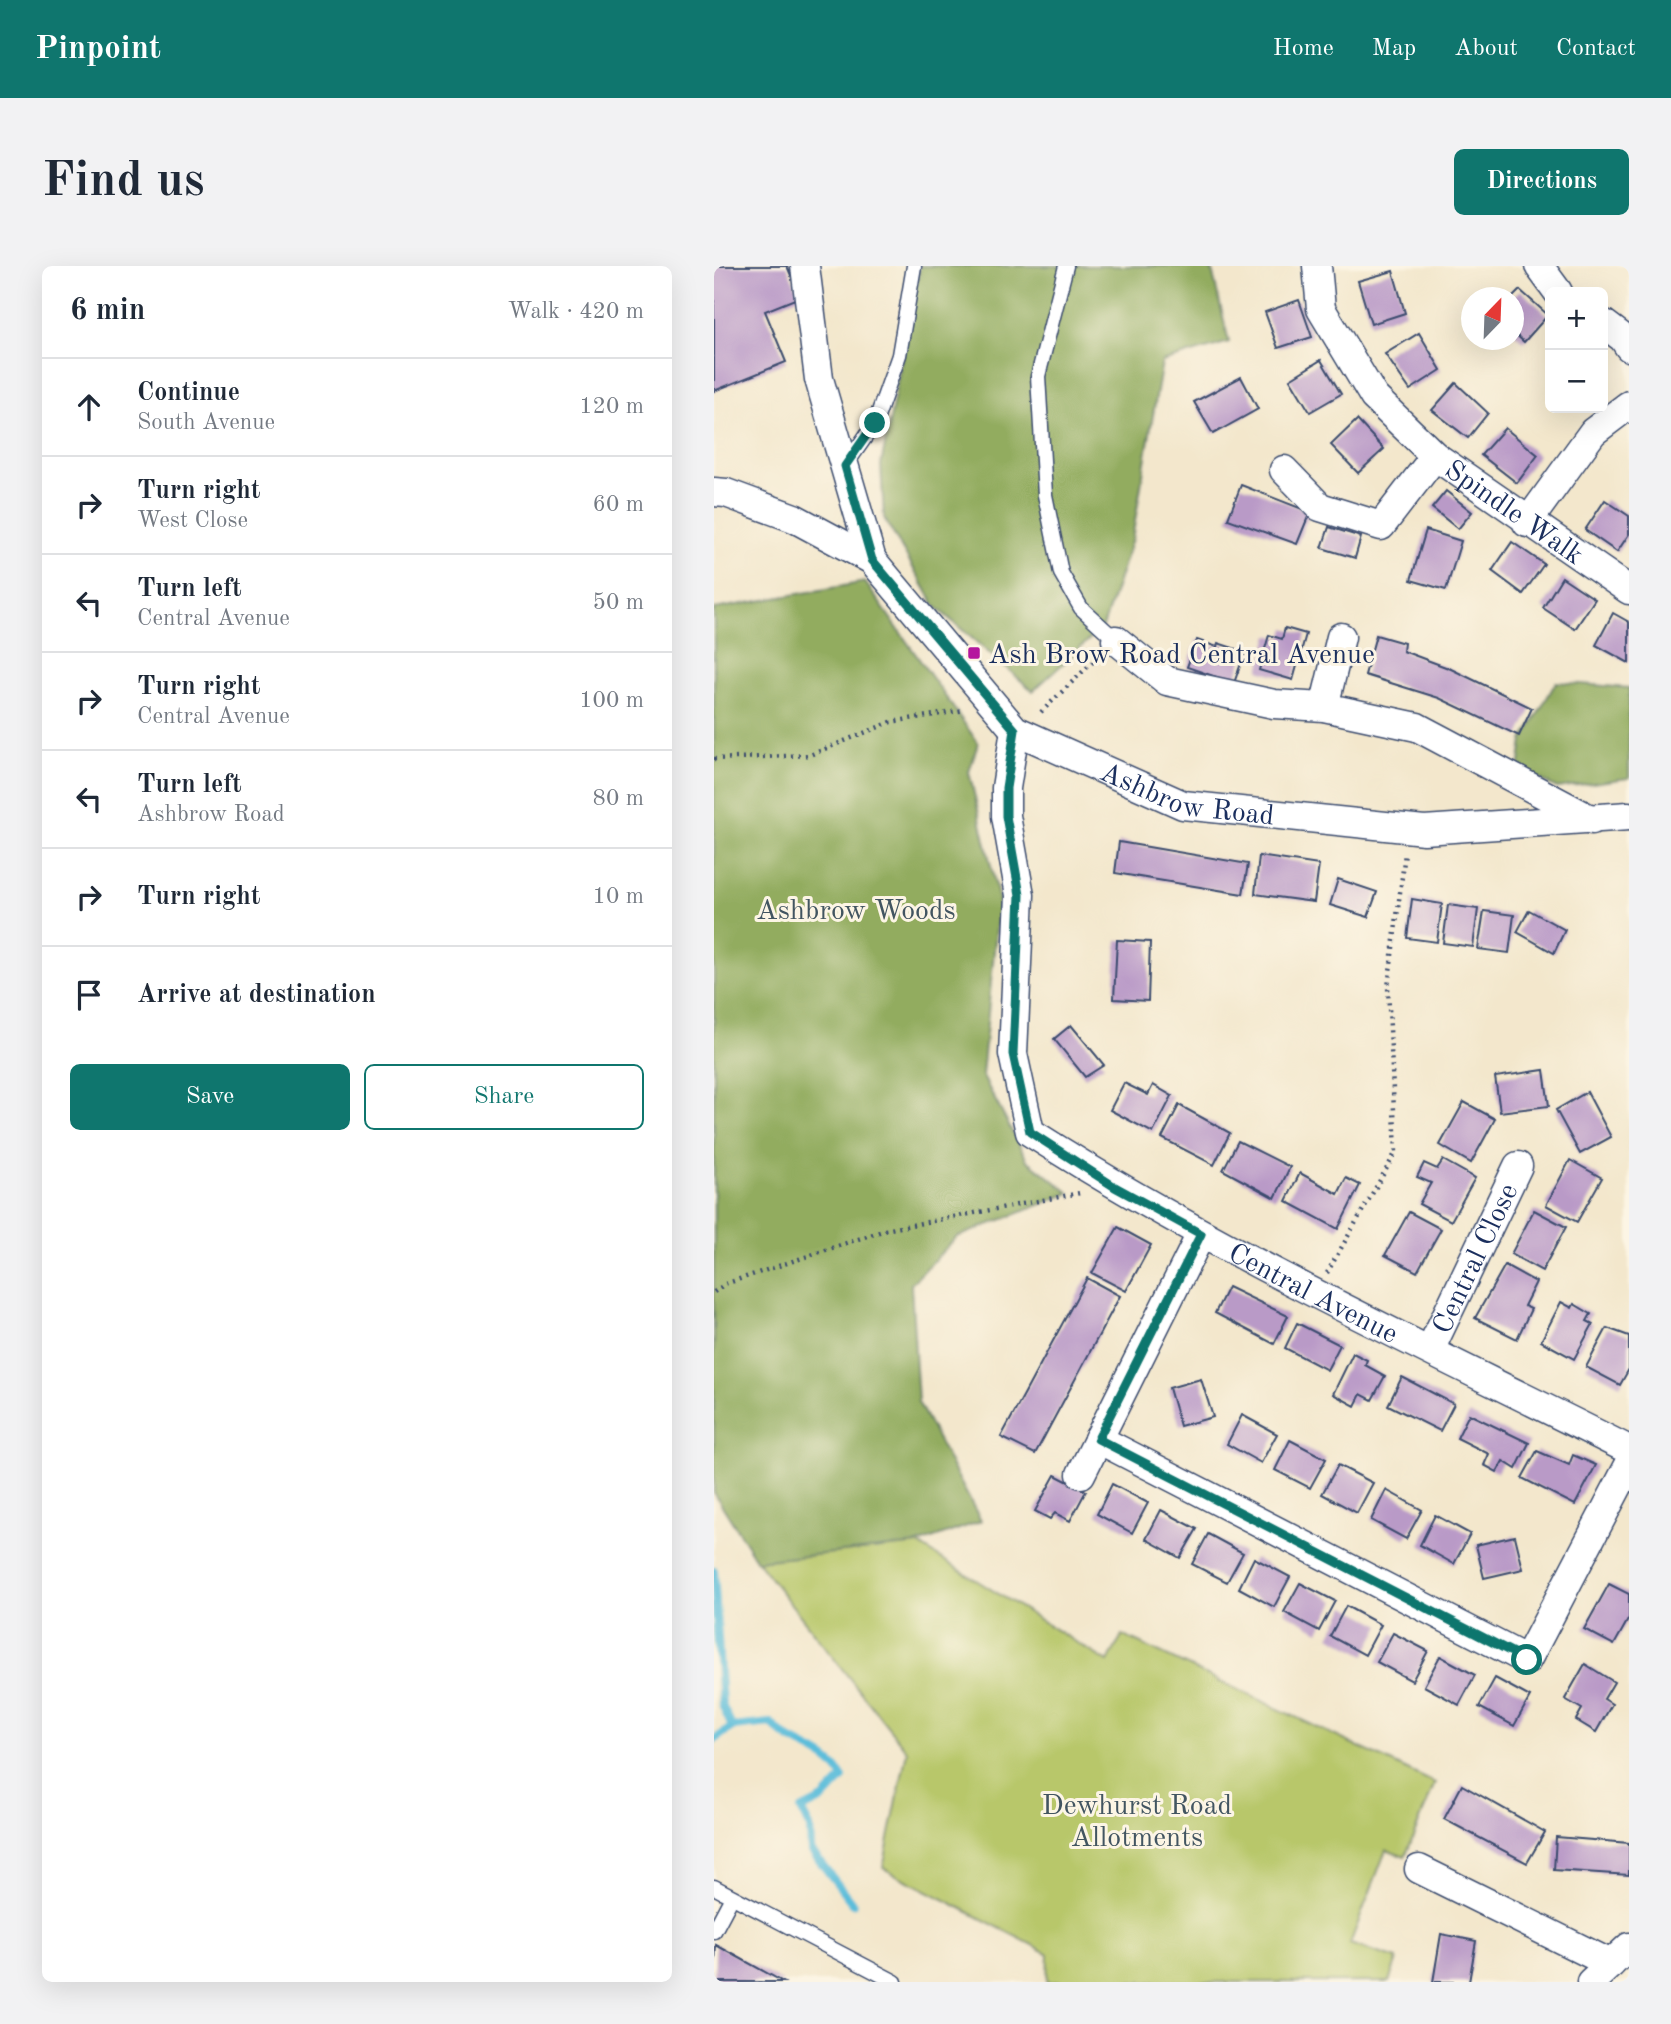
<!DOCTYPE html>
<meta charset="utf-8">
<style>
body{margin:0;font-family:"Old Standard TT",serif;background:#f2f2f3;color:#1f2937}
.controls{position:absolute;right:21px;top:21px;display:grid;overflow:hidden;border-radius:10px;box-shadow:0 7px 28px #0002}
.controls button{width:63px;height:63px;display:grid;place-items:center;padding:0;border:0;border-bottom:2px solid #e0e1e3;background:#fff;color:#1f2937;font:35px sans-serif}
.compass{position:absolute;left:747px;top:21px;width:63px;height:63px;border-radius:50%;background:#fff;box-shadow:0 7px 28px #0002;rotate:23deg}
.stop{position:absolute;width:21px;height:21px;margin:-16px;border:5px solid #0f766e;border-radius:50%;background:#fff}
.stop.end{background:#0f766e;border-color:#fff;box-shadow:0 2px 7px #0008}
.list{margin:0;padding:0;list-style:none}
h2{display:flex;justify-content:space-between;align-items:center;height:91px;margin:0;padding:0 28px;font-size:30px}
h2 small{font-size:23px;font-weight:400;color:#747a83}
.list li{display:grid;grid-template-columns:46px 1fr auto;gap:21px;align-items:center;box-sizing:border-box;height:98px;padding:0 28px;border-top:2px solid #e0e1e3}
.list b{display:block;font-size:26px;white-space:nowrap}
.list p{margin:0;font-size:23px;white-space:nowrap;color:#747a83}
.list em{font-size:23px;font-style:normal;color:#747a83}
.actions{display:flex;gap:14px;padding:21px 28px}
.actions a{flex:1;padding:16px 0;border:2px solid #0f766e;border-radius:10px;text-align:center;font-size:24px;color:#0f766e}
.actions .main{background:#0f766e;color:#fff}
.icon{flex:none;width:38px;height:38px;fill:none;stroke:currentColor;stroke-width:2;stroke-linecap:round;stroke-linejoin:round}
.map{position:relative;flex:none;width:915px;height:1716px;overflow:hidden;border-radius:10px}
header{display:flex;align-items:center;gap:42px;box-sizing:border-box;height:98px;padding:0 35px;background:#0f766e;color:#fff}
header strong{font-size:33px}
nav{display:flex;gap:38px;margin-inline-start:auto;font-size:24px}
.intro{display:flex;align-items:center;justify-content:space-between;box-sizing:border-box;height:168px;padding:0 42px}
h1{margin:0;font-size:49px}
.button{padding:18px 32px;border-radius:10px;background:#0f766e;color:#fff;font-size:24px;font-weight:700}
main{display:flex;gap:42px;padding:0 42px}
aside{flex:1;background:#fff;border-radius:10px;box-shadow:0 7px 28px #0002}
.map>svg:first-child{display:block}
.green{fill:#b8c76a;stroke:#6a7b64;stroke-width:2}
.forest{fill:#92ac5e;stroke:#566e5e;stroke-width:2}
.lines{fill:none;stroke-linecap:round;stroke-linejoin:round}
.stream{stroke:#5bbdda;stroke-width:8}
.building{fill:#b99ac7}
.lane-casing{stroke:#3b4b6e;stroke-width:17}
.street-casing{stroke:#3b4b6e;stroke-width:31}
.path{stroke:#3b4b6e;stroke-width:4.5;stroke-dasharray:2 5;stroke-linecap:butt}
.lane{stroke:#fff;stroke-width:14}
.street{stroke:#fff;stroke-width:28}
.route{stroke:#0f766e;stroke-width:9}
.poi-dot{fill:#b5179e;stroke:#fcf5e5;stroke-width:2.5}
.labels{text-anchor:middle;stroke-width:6;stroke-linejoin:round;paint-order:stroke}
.street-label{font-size:28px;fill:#1b2f5e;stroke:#fcf5e5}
.poi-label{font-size:28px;fill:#1b2f5e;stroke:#fcf5e5;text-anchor:start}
.park-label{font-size:28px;fill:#425561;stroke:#fcf5e5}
</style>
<header>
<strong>Pinpoint</strong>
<nav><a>Home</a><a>Map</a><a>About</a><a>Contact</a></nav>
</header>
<div class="intro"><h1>Find us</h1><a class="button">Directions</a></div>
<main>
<aside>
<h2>6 min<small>Walk · 420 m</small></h2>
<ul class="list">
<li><svg class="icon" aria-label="ahead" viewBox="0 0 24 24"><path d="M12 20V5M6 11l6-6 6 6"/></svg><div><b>Continue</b><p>South Avenue</p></div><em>120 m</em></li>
<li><svg class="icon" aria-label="right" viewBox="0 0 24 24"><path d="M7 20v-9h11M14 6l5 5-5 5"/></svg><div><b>Turn right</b><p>West Close</p></div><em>60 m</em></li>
<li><svg class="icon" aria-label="left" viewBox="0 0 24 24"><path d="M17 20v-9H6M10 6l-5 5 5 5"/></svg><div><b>Turn left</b><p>Central Avenue</p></div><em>50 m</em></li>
<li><svg class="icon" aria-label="right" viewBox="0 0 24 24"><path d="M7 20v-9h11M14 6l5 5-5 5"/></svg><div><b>Turn right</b><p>Central Avenue</p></div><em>100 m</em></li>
<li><svg class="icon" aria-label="left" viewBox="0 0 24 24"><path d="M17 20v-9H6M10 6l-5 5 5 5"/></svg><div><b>Turn left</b><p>Ashbrow Road</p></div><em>80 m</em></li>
<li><svg class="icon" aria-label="right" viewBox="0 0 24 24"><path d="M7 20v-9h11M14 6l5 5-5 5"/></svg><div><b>Turn right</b></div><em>10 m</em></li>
<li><svg class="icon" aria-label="arrive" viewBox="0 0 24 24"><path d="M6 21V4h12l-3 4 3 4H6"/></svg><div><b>Arrive at destination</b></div></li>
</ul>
<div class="actions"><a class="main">Save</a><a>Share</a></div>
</aside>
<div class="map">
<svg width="915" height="1716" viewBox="0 0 915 1716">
<rect width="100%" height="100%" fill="#fcf5e5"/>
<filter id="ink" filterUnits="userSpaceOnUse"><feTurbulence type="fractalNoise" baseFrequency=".0143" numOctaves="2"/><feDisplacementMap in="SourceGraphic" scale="14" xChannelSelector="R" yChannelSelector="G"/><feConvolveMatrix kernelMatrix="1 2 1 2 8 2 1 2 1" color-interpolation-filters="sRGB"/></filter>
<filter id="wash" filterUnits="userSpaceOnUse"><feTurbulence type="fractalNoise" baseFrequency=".00686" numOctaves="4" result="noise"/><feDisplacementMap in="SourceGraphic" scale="28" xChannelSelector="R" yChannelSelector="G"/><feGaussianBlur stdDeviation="1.57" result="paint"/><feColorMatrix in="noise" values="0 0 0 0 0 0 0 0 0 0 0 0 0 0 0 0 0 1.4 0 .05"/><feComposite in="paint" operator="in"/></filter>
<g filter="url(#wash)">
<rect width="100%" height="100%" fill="#f3e7cc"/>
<polygon class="green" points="204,1278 394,1396 408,1369 721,1517 691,1591 672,1584 636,1678 683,1693 675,1716 333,1716 334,1687 169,1602 193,1485 43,1295"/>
<g class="forest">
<polygon points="206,0 497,0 515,76 448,96 418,273 389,361 319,425 222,341 170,252 167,199"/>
<polygon points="151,316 264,477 255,506 285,634 268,809 313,894 356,927 243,971 197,1018 204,1136 267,1255 204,1278 43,1295 0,1227 0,343"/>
<polygon points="842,416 915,422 915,512 843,522 805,503 809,474"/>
</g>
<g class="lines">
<g class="stream">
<path d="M0,1305L8,1439L18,1461L57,1457C79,1483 111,1481 129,1512L109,1533L87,1544L96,1561L97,1584L139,1638"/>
<polyline points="0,1474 18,1461"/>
</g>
</g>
<g id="blocks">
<g class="building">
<polygon points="0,0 73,0 86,31 51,45 72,96 0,125"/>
<polygon points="679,5 691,47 657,58 644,15"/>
<polygon points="806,24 834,49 810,76 800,67 799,31"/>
<polygon points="585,34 598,71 564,82 551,46"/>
<polygon points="705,67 727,104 696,124 671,88"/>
<polygon points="607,94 627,128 596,146 576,113"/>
<polygon points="527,111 544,143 499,168 480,136"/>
<polygon points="742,117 774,147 754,172 718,144"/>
<polygon points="643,154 670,183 644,207 617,179"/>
<polygon points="791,162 824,189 803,217 767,189"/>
<polygon points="527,219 596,246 583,278 514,253"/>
<polygon points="732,225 758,246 744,263 718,242"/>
<polygon points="891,234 915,250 915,268 903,286 871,264"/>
<polygon points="615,261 647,271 641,292 608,282"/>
<polygon points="712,264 747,275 732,324 697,314"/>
<polygon points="798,276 830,298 809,328 778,305"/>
<polygon points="848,311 881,333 861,363 829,342"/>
<polygon points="899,347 915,356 915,397 882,379"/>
<polygon points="571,362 592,368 579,414 545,404 555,369 568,373"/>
<polygon points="662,369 690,377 689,385 737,403 818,442 805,470 725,432 651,409"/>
<polygon points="483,374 503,381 504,377 531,386 520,417 473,401"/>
<polygon points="405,576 534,598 529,628 401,607"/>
<polygon points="545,590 605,599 600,636 541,628"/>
<polygon points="624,613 663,626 654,651 616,639"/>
<polygon points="698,633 728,638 723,676 693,672"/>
<polygon points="734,639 764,643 759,681 729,677"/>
<polygon points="815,644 851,664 840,687 803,666"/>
<polygon points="770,645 800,649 795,687 764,683"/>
<polygon points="403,674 436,676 434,735 400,733"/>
<polygon points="357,759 390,799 371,811 340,773"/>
<polygon points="830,804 835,840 786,846 781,811"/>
<polygon points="410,817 434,829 439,819 458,830 439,867 396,844"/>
<polygon points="873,826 897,871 866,888 842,844"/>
<polygon points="750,836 781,853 757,897 726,879"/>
<polygon points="465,839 516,867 500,899 448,872"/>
<polygon points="524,875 576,901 561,932 509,904"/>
<polygon points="729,894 761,912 737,955 705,938 717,917 703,911 710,897 723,903"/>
<polygon points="856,894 888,912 863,956 832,939"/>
<polygon points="586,907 624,928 632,912 646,919 624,963 572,935"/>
<polygon points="820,944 852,961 828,1005 797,988"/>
<polygon points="695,946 727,963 703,1006 671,989"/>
<polygon points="404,961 437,979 412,1025 378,1007"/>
<polygon points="791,999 822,1016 810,1040 817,1043 803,1073 761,1052"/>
<polygon points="373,1012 406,1030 321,1188 287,1171"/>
<polygon points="514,1021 574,1050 560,1078 501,1047"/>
<polygon points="847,1036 858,1042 860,1038 877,1048 873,1055 879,1058 860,1093 827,1075"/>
<polygon points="583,1057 626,1079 613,1104 571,1082"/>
<polygon points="893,1062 915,1070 915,1103 906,1119 872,1101"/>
<polygon points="639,1087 653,1094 651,1099 671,1110 658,1134 647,1128 641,1140 619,1128"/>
<polygon points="688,1111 740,1138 726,1165 674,1139"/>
<polygon points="487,1113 499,1151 466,1160 455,1122"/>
<polygon points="755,1148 815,1177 802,1203 789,1195 783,1206 770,1199 775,1188 743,1172"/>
<polygon points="528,1149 563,1168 547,1197 513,1178"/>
<polygon points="576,1174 612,1193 596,1222 561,1204"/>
<polygon points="823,1185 855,1199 859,1189 882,1199 861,1239 808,1212"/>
<polygon points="624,1199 659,1217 643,1247 608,1228"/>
<polygon points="341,1209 372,1225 356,1255 341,1247 336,1253 321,1245"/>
<polygon points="398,1218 434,1237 418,1267 383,1248"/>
<polygon points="672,1224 708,1244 692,1273 657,1254"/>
<polygon points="447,1244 483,1263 466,1292 432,1273"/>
<polygon points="721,1249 756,1268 740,1298 706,1279"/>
<polygon points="494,1268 529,1287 513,1316 478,1298"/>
<polygon points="801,1270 809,1303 770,1312 762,1279"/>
<polygon points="540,1292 576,1311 560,1341 525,1322"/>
<polygon points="586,1317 621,1335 605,1365 570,1346"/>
<polygon points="895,1318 915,1328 915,1352 900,1379 870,1363"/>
<polygon points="632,1340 667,1359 651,1389 616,1370"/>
<polygon points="679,1367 714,1385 698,1415 663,1396"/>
<polygon points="726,1390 761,1409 745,1439 710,1420"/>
<polygon points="871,1398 900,1416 890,1433 898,1438 882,1466 862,1454 868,1443 851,1433"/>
<polygon points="781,1412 816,1431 800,1460 765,1441"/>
<polygon points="748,1519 831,1566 813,1597 730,1553"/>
<polygon points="842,1571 915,1577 915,1609 840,1604"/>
<polygon points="727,1668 762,1675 755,1716 719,1716"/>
<polygon points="2,1679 24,1691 69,1716 0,1716"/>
</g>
</g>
</g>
<g filter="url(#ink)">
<use href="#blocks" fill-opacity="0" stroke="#3b4b6e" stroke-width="2"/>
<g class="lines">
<g class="lane-casing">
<g id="lane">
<polyline points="352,0 324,110 331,229 347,307 367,342 402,374"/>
<polyline points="131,200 161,157 185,89 200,0"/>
<polyline points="0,1621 181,1716"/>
<polyline points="0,1665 18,1631"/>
</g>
</g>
<g class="street-casing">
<g id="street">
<polyline points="91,0 105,113 158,294"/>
<polyline points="603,0 607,43 660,131 721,190"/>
<polyline points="825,0 844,26"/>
<polyline points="889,57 909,72 915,81"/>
<path id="s1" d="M570,204L606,241L667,260L721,190L915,324"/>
<path id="s2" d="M0,226L12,227L80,252L158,294L301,464L469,539L710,564L915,550"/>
<polyline points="813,257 879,166 915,139"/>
<polyline points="402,374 453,415 560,438 610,441 703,461 878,554"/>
<polyline points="610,441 627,371"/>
<path id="s3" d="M301,464L292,522V550L306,629L299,788L316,866C506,988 713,1082 915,1184"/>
<path id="s4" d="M716,1084L804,900"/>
<polyline points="384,1173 813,1394 915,1199"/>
<polyline points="367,1208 487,968"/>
<polyline points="705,1603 897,1698"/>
<polyline points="877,1716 915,1681"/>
</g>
</g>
<g class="path">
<polyline points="327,446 383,392"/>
<polyline points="0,493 96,489 177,456 251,444"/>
<polyline points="613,1007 682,886 674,721 691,587"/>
<polyline points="0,1026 11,1018 171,964 366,927"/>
</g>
<use href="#lane" class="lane"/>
<use href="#street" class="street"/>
</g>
</g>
<g class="lines" filter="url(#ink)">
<polyline class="route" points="161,157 131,200 158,294 301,464 292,522 292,550 306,629 299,788 316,866 401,921 487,968 384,1173 813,1394"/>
</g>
<rect class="poi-dot" x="253" y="380" width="14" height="14" rx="3.5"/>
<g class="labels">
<g class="street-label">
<text dy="10" stroke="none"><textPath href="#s1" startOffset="301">Spindle Walk</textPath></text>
<text dy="10" stroke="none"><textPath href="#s2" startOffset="581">Ashbrow Road</textPath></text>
<text dy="10" stroke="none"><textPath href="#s4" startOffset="102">Central Close</textPath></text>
<text dy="10" stroke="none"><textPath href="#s3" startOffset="732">Central Avenue</textPath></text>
</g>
<g class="poi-label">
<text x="274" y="397">Ash Brow Road Central Avenue</text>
</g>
<g class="park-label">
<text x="142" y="653">Ashbrow Woods</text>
<text x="423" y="1548">Dewhurst Road<tspan x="423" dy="32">Allotments</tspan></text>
</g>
</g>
</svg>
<div class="controls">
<button>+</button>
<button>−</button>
</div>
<svg class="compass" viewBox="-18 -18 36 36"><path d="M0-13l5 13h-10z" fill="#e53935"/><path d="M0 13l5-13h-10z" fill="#747a83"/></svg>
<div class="stop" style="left:813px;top:1394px"></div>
<div class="stop end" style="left:161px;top:157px"></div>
</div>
</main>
